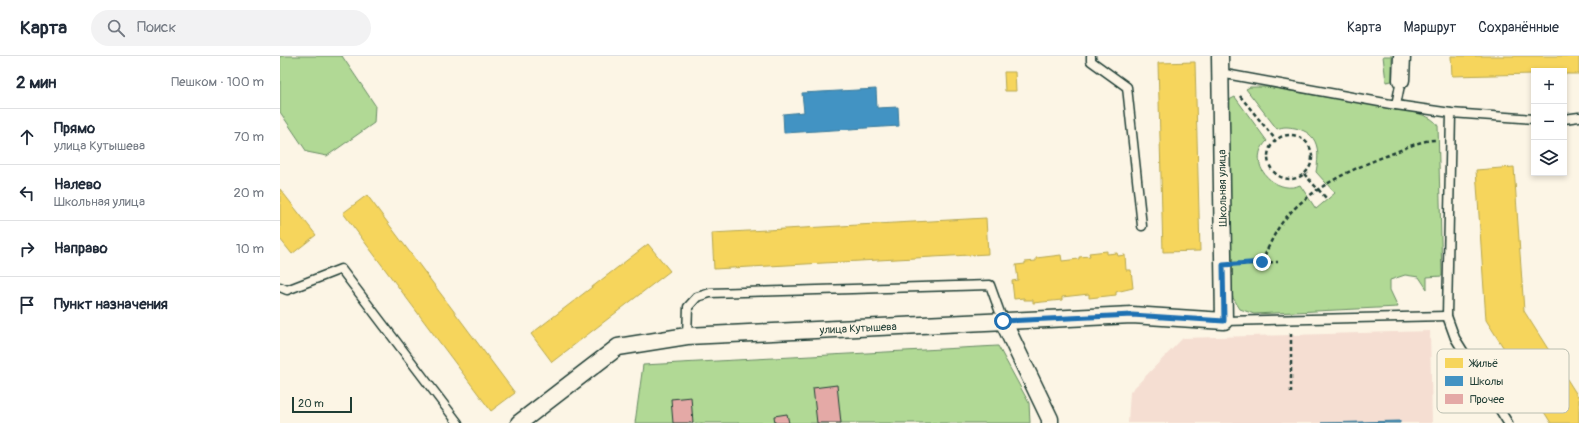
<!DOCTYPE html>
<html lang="ru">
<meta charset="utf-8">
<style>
body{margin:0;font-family:Pangolin,sans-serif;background:#f2f2f3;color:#1f2937}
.controls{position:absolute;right:12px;top:12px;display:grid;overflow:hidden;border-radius:0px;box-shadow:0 2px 6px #0003}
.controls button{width:36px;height:36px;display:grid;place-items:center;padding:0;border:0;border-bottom:1px solid #e0e1e3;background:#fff;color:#1f2937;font:20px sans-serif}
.scale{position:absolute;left:12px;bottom:10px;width:60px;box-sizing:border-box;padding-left:4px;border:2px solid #1f3d34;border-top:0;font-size:11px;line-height:14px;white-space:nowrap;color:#1f3d34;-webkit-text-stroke:3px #fcf5e5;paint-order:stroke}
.stop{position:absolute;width:12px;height:12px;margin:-9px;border:3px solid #1f6fb2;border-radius:50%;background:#fff}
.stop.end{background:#1f6fb2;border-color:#fff;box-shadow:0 1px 4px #0008}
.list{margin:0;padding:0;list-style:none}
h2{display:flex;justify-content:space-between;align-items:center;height:52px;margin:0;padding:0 16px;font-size:17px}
h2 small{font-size:13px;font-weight:400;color:#747a83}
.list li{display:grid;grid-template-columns:26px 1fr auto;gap:12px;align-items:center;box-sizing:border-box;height:56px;padding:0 16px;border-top:1px solid #e0e1e3}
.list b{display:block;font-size:15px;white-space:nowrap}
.list p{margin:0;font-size:13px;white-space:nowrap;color:#747a83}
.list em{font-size:13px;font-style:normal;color:#747a83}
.icon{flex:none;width:22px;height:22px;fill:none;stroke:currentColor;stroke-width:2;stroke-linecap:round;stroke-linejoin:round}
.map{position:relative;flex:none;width:1299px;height:367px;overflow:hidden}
header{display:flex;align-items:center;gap:24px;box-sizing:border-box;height:56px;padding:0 20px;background:#fff;border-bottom:1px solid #e0e1e3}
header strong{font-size:19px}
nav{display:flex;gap:22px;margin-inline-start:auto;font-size:14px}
.search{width:280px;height:36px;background:#f2f2f3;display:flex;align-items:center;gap:10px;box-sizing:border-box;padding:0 14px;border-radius:22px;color:#747a83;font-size:15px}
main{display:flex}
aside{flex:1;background:#fff}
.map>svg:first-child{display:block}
.built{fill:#f5ded2}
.green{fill:#b1d995;stroke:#688b64}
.homes{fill:#f6d55c;stroke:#b6a750}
.schools{fill:#4393c3;stroke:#387998}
.building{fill:#e4a9a6;stroke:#1f3d34}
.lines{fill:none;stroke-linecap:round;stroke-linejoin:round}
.service-casing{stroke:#1f3d34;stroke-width:11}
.minor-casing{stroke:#1f3d34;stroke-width:19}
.path{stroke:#1f3d34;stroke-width:2.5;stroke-dasharray:4 3;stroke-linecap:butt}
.service{stroke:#fcf5e5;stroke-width:8}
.minor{stroke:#fcf5e5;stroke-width:16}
.route{stroke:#1f6fb2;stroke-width:5}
.labels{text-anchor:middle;stroke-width:4;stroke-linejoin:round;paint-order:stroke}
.street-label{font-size:11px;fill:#1f3d34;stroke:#fcf5e5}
.key{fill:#fcf5e5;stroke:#babeb0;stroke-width:1}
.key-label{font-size:11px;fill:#1f3d34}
</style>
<header>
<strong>Карта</strong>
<div class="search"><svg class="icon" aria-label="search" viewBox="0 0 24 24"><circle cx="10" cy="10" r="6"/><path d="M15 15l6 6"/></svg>Поиск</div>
<nav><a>Карта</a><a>Маршрут</a><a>Сохранённые</a></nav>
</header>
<main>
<aside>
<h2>2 мин<small>Пешком · 100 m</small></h2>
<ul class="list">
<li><svg class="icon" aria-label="ahead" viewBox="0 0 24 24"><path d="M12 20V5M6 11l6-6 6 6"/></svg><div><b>Прямо</b><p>улица Кутышева</p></div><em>70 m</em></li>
<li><svg class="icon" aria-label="left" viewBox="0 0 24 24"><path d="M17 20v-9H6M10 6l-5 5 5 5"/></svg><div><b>Налево</b><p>Школьная улица</p></div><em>20 m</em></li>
<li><svg class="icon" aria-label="right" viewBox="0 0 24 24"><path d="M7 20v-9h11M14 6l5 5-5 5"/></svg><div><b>Направо</b></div><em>10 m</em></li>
<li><svg class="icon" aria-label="arrive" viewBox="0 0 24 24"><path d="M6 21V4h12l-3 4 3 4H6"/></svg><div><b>Пункт назначения</b></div></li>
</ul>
</aside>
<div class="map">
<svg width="1299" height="367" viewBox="0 0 1299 367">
<rect width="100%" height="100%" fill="#fcf5e5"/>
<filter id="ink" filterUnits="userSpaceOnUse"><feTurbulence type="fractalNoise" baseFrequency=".025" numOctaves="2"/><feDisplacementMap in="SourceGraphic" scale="8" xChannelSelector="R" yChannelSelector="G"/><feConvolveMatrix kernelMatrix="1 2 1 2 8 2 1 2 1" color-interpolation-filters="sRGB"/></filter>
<g filter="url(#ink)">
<polygon class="built" points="1150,275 1152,367 848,367 850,336 903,282"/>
<g class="green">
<polygon points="0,0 62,0 95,49 94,67 47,100 27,96 0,56"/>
<polygon points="1103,0 1112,0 1112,25 1106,26"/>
<path d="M970,31H987L1123,54C1135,57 1152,59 1158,70L1162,220L1147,221V233L1139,221L1125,219L1110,224V234L1118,251L974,258L960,253L950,237L949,44L955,41L987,85C984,88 981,92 980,96C974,118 1001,138 1020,129L1036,153L1055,137L1036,116C1040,95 1039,77 1015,72C1008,71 1004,70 997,73L966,33Z"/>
<polygon points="718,290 749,347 750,367 355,367 363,309"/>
</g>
<g class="homes">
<polygon points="1171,0 1299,0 1299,18 1284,18 1284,15 1254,15 1254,18 1172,20"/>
<polygon points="915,6 920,195 883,196 878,7"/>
<polygon points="724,16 735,16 736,35 725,35"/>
<polygon points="1234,111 1244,255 1299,342 1299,367 1271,367 1206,264 1196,114"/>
<polygon points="0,133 36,179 12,198 0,183"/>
<polygon points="87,139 235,337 211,355 63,157"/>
<polygon points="706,162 708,198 434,213 432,177"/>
<polygon points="368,188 390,215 272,306 251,278"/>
<polygon points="827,195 827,198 837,197 838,200 845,199 846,214 851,214 853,232 836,236 836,239 809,242 809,238 782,241 782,244 753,247 753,244 744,244 744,242 734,243 732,225 738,224 736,209 745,208 745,206 756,205 756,202 781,199 782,205 799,203 799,201 810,200 809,197"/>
</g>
<g class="schools">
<polygon points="596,33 597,52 618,51 619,70 504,77 503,58 524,56 522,37"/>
<polygon points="1120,365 1120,367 1041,367"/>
</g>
<g class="building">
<polygon points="557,329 561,367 537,367 533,332"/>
<polygon points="411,341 413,367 393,367 391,343"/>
<polygon points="507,358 509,367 495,367 494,360"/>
</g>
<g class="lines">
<g class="service-casing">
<g id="service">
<polyline points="811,0 811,5 847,31 862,170"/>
<polyline points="940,17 1116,49 1171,57 1254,63"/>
<polyline points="1116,49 1121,24"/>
<polyline points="1171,57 1167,260 1175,282 1228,367"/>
<polyline points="1284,63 1299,61"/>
<polyline points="0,231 7,234 61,213 178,367"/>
<polyline points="944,265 1167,260"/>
<polyline points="407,280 408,251 417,241 430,237 710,229 723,265"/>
</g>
</g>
<g class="minor-casing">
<g id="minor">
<polyline points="1121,24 1122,0"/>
<polyline points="723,265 770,363 770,367"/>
<path id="s1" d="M239,367L338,291L407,280L852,259L944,265L940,0"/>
</g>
</g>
<g class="path">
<polyline points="960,40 995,83"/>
<circle cx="1010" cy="101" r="22"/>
<polyline points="1024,118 1047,143"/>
<path d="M982,206C986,196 991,185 996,176C1018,137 1071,113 1111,98C1126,92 1140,84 1157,84"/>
<polyline points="961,208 998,206"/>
<polyline points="1011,277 1011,337"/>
</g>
<use href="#service" class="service"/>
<use href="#minor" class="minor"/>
</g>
</g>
<g class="lines" filter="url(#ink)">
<polyline class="route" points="723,265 852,259 944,265 943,209 982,206"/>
</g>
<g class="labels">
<g class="street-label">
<text transform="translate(942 132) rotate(-91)" y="4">Школьная улица</text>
<text dy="4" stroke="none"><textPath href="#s1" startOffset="366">улица Кутышева</textPath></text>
</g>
</g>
<rect x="1157" y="293" width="132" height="64" rx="6" class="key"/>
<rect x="1165" y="302" width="18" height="10" fill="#f6d55c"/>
<rect x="1165" y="320" width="18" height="10" fill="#4393c3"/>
<rect x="1165" y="338" width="18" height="10" fill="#e4a9a6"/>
<g class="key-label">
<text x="1190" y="311">Жильё</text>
<text x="1190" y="329">Школы</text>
<text x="1190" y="347">Прочее</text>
</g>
</svg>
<div class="controls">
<button>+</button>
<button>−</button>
<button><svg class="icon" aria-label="layers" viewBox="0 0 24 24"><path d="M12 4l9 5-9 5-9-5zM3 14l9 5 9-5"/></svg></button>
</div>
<div class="scale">20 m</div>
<div class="stop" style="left:723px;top:265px"></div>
<div class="stop end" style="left:982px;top:206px"></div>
</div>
</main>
